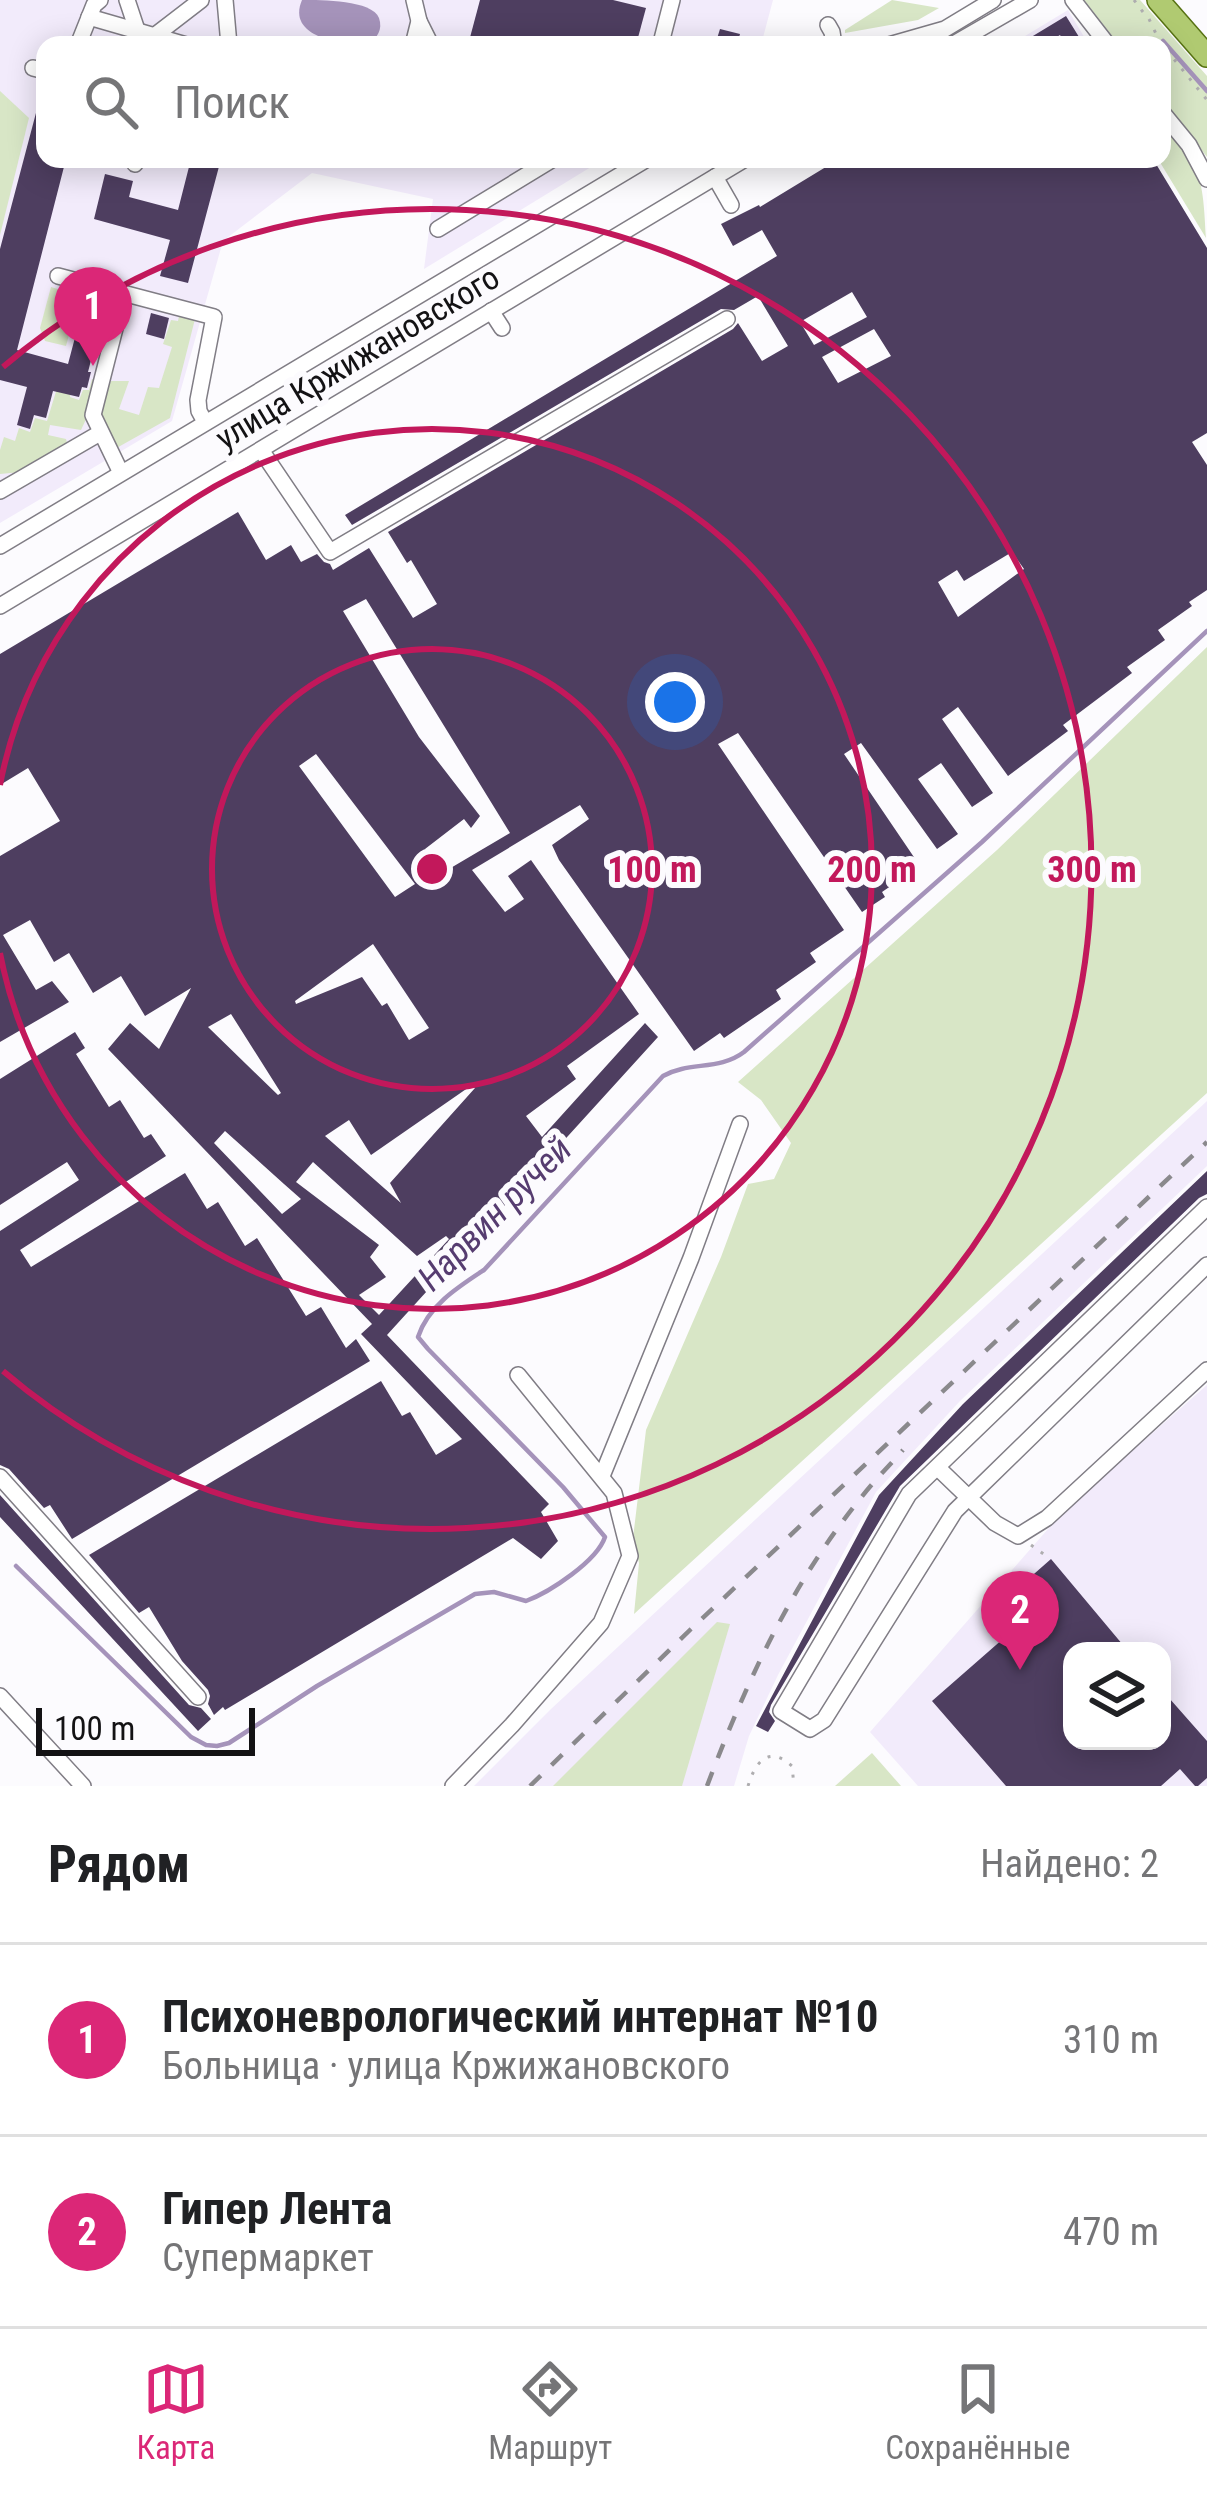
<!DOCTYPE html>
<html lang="ru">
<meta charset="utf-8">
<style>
body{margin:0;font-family:"Roboto Condensed",sans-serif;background:#f2f2f2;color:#202124}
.controls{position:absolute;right:36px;bottom:36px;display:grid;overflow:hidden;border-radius:24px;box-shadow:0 6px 30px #0003}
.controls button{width:108px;height:108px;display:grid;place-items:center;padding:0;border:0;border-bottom:3px solid #e0e0e0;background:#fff;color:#202124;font:60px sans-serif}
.scale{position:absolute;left:36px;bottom:30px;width:219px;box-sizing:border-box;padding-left:12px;border:6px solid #131214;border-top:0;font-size:33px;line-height:42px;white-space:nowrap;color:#131214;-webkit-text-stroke:9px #fcfbfe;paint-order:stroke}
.you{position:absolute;left:675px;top:702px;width:42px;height:42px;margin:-30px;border:9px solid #fff;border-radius:50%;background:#1a73e8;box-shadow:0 0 0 18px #1a73e833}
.badge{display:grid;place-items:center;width:78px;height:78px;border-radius:50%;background:#db2777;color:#fff;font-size:39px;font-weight:700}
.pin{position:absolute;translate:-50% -99px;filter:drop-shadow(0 3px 6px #0008)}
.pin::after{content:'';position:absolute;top:63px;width:42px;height:36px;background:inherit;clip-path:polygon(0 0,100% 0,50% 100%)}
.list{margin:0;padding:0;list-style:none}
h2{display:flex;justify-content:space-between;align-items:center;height:156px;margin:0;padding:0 48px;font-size:51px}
h2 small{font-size:39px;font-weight:400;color:#757577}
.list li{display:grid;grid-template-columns:78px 1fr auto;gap:36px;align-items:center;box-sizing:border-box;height:192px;padding:0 48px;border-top:3px solid #e0e0e0}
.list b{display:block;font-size:45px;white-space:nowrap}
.list p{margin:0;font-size:39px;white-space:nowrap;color:#757577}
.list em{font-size:39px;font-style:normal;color:#757577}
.icon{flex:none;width:66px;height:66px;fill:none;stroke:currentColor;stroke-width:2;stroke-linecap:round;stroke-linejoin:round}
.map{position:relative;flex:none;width:1207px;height:1786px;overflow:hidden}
.search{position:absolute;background:#fff;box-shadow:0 6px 30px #0003;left:36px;right:36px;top:36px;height:132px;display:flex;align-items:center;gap:30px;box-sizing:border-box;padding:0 42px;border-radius:24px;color:#757577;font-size:45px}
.sheet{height:540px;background:#fff}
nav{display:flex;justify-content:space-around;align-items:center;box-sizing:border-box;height:168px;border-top:3px solid #e0e0e0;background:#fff;font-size:33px;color:#757577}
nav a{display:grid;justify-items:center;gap:6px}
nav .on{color:#db2777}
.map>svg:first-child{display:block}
.built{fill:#f2ebfb;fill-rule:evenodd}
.green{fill:#d8e6c6}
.water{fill:#a593ba}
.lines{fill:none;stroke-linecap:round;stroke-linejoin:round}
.stream{stroke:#a593ba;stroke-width:4.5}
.building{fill:#4e3e60;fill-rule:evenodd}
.minor-casing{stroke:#807d85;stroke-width:18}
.major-casing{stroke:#577213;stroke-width:24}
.path{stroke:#aeadaf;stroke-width:3;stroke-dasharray:3 9;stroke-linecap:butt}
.minor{stroke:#fff;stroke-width:15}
.major{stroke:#b0ca71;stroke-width:21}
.rail{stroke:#8a898c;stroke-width:4.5;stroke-dasharray:15 15;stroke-linecap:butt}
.ring{fill:none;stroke:#c2185b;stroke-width:6}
.labels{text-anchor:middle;stroke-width:12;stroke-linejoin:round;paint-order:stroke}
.street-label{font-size:33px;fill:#131214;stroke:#fcfbfe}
.water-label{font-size:36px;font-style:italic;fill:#563c70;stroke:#fcfbfe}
.centre{fill:#c2185b;stroke:#fcfbfe;stroke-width:6}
.ring-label{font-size:36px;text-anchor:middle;font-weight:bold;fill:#c2185b;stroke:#fcfbfe;stroke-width:12;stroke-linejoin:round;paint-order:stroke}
</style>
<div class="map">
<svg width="1207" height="1786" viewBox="0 0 1207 1786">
<rect width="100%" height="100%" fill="#fcfbfe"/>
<g class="built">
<polygon points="0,0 773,0 761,45 45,45 45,159 604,159 424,269 433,199 312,173 223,241 172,421 0,523"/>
<polygon points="1068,10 1089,45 1010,45"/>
<polygon points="1207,1101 1207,1166 960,1401 876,1492 778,1675 749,1736 734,1786 474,1786 551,1709"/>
<path d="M1207,1385V1786H918L870,1732L1062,1513ZM1072,1651H1162V1741H1072Z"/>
</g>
<g class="green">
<polygon points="892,0 939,8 918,20 845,33 845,30"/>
<polygon points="1084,0 1140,0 1207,76 1207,157 1162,100 1162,45 1119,45"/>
<polygon points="0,91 29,118 0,235"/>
<path d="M1162,121C1202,167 1203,179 1206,238L1158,159H1162Z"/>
<polygon points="51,287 74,294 73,300 78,302 66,346 45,341 40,328"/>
<path d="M180,311L196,315L170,418L113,450C101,422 95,410 111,381H129L119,409L139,415L148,387L159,388L172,347L163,344L171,320L178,321Z"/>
<polygon points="92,379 97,381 88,415 81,430 50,425 48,435 66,439 68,446 21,472 0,474 0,450 4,437 15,441 19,428 30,432 35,418 47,421 58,385 72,388 70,397 79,400 83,390 89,390"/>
<polygon points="1207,647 1207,1093 634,1614 639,1563 633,1538 646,1430 721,1257 748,1184 774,1179 791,1143 761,1100 738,1082 997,850"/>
<polygon points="717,1622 730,1624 682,1786 553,1786"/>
<polygon points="872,1753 901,1786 835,1786"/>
</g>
<path class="water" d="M302,0C322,0 372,0 379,18C383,30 377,37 369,45C341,45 286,37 302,0Z"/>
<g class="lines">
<g class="stream">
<polyline points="1163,41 1207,91"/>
<path d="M16,1566L191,1737L206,1745L217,1746L229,1743L317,1686L475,1594L494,1592L526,1601C550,1592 597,1561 605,1537L563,1487L428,1349L418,1337C428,1306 458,1287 484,1270L663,1076C689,1061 719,1071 744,1052L982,842L1207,631"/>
</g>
</g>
<g class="building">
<polygon points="480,0 613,0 646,8 636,45 468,45"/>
<polygon points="1066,16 1084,45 1066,45 1060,35 1043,45 1018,45"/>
<polygon points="720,29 740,34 737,45 715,45"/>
<polygon points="41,94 45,95 45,159 66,159 17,350 68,364 86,296 106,301 88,372 91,372 87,388 82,387 79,397 53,391 46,418 34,415 30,429 17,425 27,387 0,380 0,249"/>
<polygon points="191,159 221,159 188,283 160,276 170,240 94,219 105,174 133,181 129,197 178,210"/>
<path d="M839,159H1153L1207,248V433L1192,442L1207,465V590L1189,602L1192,606L1158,630L1165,640L1127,667L1132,673L1063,725L1068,731L1008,776L958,707L942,719L993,793L972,807L941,763L918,779L958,834L937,849L861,743L844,754L920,866L882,892L885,897L862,912L738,733L718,744L844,930L810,953L816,962L776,990L781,999L724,1038L720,1033L694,1051L559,860L552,845L589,819L580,805L472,870L505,912L524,899L508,876L531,860L639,1014L567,1066L576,1079L526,1116L542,1137L645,1023L658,1037L387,1335L549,1504L541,1512L558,1541L541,1559L513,1538L225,1710L223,1707L214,1715L208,1704L210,1696L208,1690L182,1661L149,1607L139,1613L89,1555L381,1381L402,1416L410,1412L436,1455L462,1439L361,1334L372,1324L108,1049L130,1023L159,1049L191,988L145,1016L121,976L93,993L69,953L54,962L30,920L3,935L36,990L52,981L69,1002L0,1042V856L60,821L28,768L0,785V654L238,512L266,560L291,545L301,562L317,554L324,562L330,564L333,570L369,548L413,618L437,604L411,560L407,563L388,532L733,329L738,323L762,361L788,346L758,296L734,310L721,309L352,525L345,515L777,256L762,230L733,246L721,224L759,205L760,207ZM852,292L867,317L814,345L800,322ZM874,329L891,356L838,383L822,357ZM1012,552L1024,569L958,617L938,582L957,570L964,581ZM366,599L510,833L432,879L440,869L425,849L464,819L471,828L480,816L419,737L343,611ZM316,754L415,884L395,897L299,766ZM373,944L429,1028L409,1040L387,1003L382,1006L362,977L296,1004L295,1001ZM231,1014L281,1093L278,1095L208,1027ZM472,1085L475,1088L390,1183L401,1203L325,1136L349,1120L371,1155ZM225,1131L284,1184L301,1199L282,1214L214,1143ZM313,1162L417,1256L446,1236L449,1239L379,1315L359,1295L386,1277L370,1257L379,1245L296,1182Z"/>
<polygon points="151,313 169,318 164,339 146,334"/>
<polygon points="75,1032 85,1048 76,1054 109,1107 120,1100 144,1138 151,1134 166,1156 20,1250 31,1267 185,1173 207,1209 218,1202 245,1246 257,1238 306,1316 321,1307 346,1348 356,1339 370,1361 72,1539 50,1505 44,1508 9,1469 0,1465 0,1231 79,1180 67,1162 0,1205 0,1079"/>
<polygon points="1207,1171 1207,1194 1199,1198 900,1486 771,1705 769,1712 775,1721 768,1732 756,1726 879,1495 963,1404"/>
<polygon points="0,1495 189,1705 201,1708 211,1719 198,1731 0,1517"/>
<polygon points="1051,1559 1128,1651 1072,1651 1072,1741 1162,1741 1162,1690 1207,1741 1207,1778 1198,1786 1195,1786 1180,1769 1161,1786 1006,1786 932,1701 1037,1609 1018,1588"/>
</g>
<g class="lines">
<g class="minor-casing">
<g id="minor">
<polyline points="127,0 137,30"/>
<polyline points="225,0 229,45"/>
<polyline points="1073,0 1108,45"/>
<polyline points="89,17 186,45"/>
<polyline points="419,21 431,45"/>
<polyline points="828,25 832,32 834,45"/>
<polyline points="153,37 201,0"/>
<polyline points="661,43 672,0"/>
<polyline points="78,45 94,5 100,0"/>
<polyline points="413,45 419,21 414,0"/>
<polyline points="889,45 945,29 993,0"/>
<polyline points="952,45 1030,0"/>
<polyline points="33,68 45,71"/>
<polyline points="1162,112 1189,145 1207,179"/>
<polyline points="135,164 136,159"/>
<polyline points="715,177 731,205"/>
<polyline points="438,229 553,159"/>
<polyline points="58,276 214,317 198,400 199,411 205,422"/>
<polyline points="491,311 502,328"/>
<polyline points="261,450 330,552 727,319"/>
<polyline points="121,473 93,415 124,293"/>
<polyline points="0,491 100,433"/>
<polyline points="0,546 647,159"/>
<polyline points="0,606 745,159"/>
<polyline points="1207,1207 909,1494 781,1711 810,1729 824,1720 955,1511 1207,1265"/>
<polyline points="938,1468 995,1523 1018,1536 1047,1518 1207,1370"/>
<polyline points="602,1476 691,1258 740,1124"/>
<polyline points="0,1477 198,1697"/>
<polyline points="0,1696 83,1786"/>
<polyline points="453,1786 512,1725 601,1623 630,1556 614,1493 518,1375"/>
</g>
</g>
<g class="major-casing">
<polyline id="major" points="1158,0 1207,56"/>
</g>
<g class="path">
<polyline points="1134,0 1143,12"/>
<polyline points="1149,19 1160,42 1207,100"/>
<polyline points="1031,1545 1045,1555"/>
<path d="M748,1786C755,1763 768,1744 792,1766L794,1786"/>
</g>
<use href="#minor" class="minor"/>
<use href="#major" class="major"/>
<g class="rail">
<polyline points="530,1786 691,1629 1207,1142"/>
<path d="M707,1786C745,1685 791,1584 860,1499C873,1482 889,1466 903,1450"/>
</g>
</g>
<g class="ring">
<circle cx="432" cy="869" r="220"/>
<path d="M0 785A440 440 0 1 1 0 953"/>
<path d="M3 367A660 660 0 1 1 3 1371"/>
</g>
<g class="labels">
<g class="street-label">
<text transform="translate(357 357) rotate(-31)" y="12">улица Кржижановского</text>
</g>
<g class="water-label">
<text transform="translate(494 1213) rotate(-45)" y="13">Нарвин ручей</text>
</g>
</g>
<circle cx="432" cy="869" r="18" class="centre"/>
<g class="ring-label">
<text x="652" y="882">100 m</text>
<text x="872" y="882">200 m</text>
<text x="1092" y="882">300 m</text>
</g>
</svg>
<div class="controls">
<button><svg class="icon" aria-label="layers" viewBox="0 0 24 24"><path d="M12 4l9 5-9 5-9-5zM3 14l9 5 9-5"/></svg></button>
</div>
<div class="scale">100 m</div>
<div class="you"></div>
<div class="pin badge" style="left:93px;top:366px">1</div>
<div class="pin badge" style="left:1020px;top:1670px">2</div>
<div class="search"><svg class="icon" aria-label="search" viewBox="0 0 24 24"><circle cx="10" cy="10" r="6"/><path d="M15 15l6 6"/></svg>Поиск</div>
</div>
<section class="sheet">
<h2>Рядом<small>Найдено: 2</small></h2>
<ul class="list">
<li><span class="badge">1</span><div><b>Психоневрологический интернат №10</b><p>Больница · улица Кржижановского</p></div><em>310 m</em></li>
<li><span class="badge">2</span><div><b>Гипер Лента</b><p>Супермаркет</p></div><em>470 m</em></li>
</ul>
</section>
<nav>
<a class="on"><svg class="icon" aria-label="map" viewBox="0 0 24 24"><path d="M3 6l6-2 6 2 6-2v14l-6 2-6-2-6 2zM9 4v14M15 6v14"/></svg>Карта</a>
<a><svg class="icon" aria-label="directions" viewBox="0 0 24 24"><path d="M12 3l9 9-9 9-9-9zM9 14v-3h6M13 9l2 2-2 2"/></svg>Маршрут</a>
<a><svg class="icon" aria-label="saved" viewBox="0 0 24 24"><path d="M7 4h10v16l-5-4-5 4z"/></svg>Сохранённые</a>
</nav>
